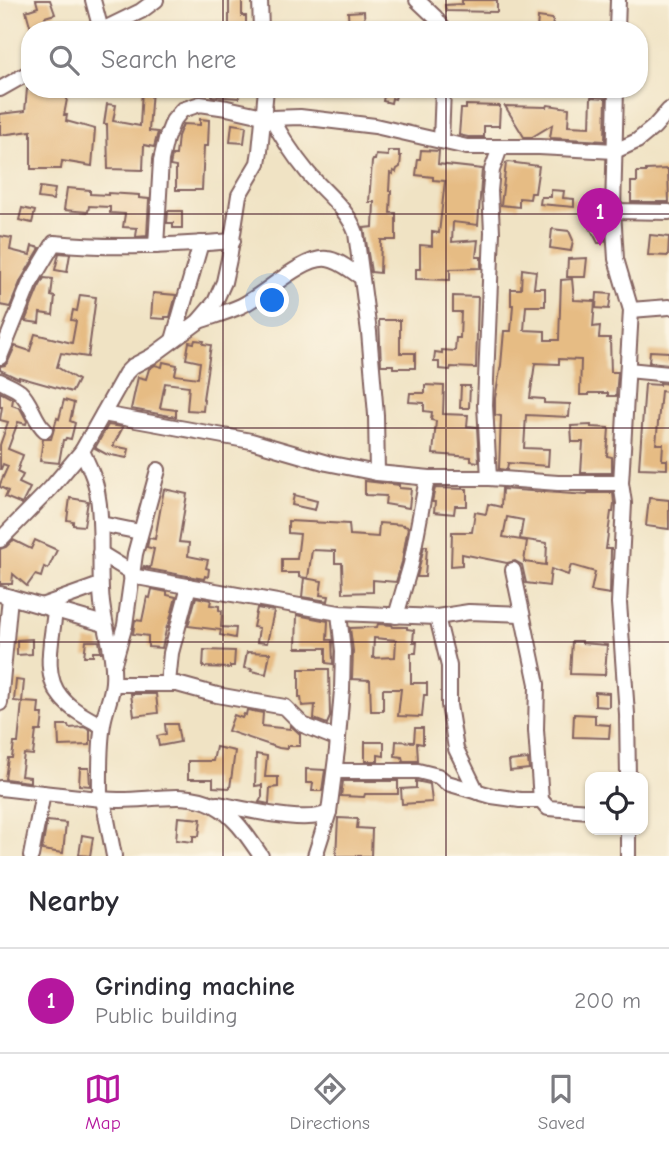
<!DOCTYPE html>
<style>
body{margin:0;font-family:"Comic Neue",sans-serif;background:#f7f7f7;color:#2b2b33}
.controls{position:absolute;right:21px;bottom:21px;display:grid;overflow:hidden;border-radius:14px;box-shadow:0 2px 5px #0004}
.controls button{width:63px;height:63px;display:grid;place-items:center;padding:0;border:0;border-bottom:2px solid #e1e1e2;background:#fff;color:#2b2b33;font:35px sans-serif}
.you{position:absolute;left:273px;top:301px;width:24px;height:24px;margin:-18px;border:5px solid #fff;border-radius:50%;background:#1a73e8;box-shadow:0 0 0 10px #1a73e833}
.badge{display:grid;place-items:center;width:46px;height:46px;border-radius:50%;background:#b5179e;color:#fff;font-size:23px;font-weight:700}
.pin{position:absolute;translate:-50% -58px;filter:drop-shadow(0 2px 4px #0008)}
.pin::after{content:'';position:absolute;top:37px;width:24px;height:21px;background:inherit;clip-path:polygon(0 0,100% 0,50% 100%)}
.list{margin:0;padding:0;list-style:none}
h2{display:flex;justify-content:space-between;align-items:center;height:91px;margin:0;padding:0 28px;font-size:30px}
h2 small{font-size:23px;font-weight:400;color:#7c7c81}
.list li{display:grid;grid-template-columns:46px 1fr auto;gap:21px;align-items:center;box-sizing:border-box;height:105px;padding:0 28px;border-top:2px solid #e1e1e2}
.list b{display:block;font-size:26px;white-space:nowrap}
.list p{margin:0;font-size:23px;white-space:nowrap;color:#7c7c81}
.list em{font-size:23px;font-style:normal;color:#7c7c81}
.icon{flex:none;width:38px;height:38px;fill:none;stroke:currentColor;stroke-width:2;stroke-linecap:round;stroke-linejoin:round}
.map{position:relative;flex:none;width:669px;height:856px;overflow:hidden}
.search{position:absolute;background:#fff;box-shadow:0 2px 5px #0004;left:21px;right:21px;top:21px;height:77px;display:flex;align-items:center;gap:18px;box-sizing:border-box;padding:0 24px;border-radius:28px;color:#7c7c81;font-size:26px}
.sheet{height:196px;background:#fff}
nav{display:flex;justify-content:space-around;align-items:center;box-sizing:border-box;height:98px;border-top:2px solid #e1e1e2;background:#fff;font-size:19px;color:#7c7c81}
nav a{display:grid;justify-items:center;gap:4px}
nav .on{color:#b5179e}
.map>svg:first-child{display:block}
.building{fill:#e6bc84;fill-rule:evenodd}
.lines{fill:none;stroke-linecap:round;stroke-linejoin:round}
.minor-casing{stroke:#846461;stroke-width:18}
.minor{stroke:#fff;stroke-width:14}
.grid{fill:none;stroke:#4a1f2b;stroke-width:2;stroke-opacity:0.55}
</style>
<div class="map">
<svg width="669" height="856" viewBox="0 0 669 856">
<rect width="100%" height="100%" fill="#fcf5e5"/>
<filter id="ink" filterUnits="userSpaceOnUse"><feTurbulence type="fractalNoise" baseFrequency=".0143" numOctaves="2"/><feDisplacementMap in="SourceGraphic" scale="14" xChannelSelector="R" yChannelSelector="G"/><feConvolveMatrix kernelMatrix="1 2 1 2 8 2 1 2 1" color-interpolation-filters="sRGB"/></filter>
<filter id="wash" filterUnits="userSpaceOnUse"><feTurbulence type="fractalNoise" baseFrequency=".00686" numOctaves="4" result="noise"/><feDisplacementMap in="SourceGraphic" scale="28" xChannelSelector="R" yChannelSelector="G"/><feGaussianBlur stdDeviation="1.57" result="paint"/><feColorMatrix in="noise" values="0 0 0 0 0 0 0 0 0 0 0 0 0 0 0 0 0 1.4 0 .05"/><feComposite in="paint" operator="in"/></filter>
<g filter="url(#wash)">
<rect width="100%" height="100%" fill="#f0e3c4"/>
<g id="blocks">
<g class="building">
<polygon points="36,0 50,0 55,14 45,17 47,24 31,29 26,11 38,7"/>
<polygon points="229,0 242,0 242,16 246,16 246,30 229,30"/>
<polygon points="462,0 497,0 497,12 446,11 445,5 462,4"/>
<polygon points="364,11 365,30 349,30 348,12"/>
<polygon points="538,17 553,19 552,30 537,30"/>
<polygon points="27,89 69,89 64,115 67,115 66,121 95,129 92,166 62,161 61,169 31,169 31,131 0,135 0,114 25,111"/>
<polygon points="142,89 152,89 149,131 158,132 154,147 144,145 143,170 108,169 107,124 104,124 107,104 116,105 113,121 140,126"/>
<polygon points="212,89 240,89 239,98 212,96"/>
<polygon points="369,89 398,89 395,99 392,98 391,103 383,101 384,96 369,92"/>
<polygon points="591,97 606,98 605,141 550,138 552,125 532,137 524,137 505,106 547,107 548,105 569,108 568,126 590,127"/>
<polygon points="466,105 500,106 499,126 484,126 484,137 468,137 459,135 461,109 466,109"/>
<polygon points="200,119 209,120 208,146 204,146 202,190 176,190 176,167 170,166 172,155 176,155 178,136 183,124 200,125"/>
<polygon points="232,124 246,126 244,143 230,142"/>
<polygon points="421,150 439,151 438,164 482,169 478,225 453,222 452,242 478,240 476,257 481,257 481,268 450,269 450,280 416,279 416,269 420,269 420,245 432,246 432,232 439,233 445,181 433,180 433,177 416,175 418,159 420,159"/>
<polygon points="388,151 399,151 399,156 401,156 400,167 397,169 396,172 393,171 393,174 390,173 389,191 391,191 390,213 396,213 396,240 381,240 380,273 371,272 364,228 373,227 374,202 369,202 372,162 373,160 375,160 376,155 388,156"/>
<polygon points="508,162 539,166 535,193 531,193 530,199 519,198 519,207 501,205 506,163"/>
<polygon points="668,169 669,202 631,202 631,182 637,182 637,172 646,172 646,170"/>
<polygon points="40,187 55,189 53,200 38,198"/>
<polygon points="67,188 90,190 90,194 108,195 108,193 139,195 139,198 149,199 147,236 136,237 137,228 123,227 125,214 110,213 110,207 89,206 88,212 64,210"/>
<polygon points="551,190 564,191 563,198 574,199 574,207 540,204 541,197 551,197"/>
<polygon points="22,208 35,211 32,223 19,220"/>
<polygon points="168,211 182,211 182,228 173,228 173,223 167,223"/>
<polygon points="596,218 603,231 605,230 605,241 602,243 598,243 589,226 589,222"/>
<polygon points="552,229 569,231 573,240 571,251 550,248"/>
<polygon points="650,235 669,237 668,256 648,255"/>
<polygon points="0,236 12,238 10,250 30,255 32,246 40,248 21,280 10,307 0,305"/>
<polygon points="59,253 70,254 67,272 55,270"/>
<polygon points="587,258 585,277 567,277 568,259"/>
<polygon points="522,269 536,271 534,288 545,288 545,306 526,306 524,330 545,331 545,340 559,340 561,280 572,279 574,300 595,301 593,327 600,326 599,338 610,338 611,372 618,372 616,396 608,396 608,393 589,393 589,395 580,395 581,360 559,359 559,364 535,363 530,398 544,399 544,403 570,404 569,417 526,415 524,448 549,449 548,466 508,463 507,470 499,469 501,416 495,415 495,398 501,365 504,331 511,331 513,305 511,305 511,289 521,289"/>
<polygon points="44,278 53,279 51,296 55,297 53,315 40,313 39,323 25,321 38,289"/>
<polygon points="153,293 176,295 170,317 165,317 165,319 151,318"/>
<polygon points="597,293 611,294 609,309 596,308"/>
<polygon points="80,295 96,297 88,357 61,353 57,367 78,380 72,392 19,377 19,379 0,370 0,366 5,365 8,362 15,346 30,351 35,334 72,343 76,321 71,320 73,310 77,311"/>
<polygon points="453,296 478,297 476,368 451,367 450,370 439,369 439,362 434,362 435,352 442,353 442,350 455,351 456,338 460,338 461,312 453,312"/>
<polygon points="379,320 400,320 400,353 415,353 415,368 393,368 393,365 381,365"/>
<polygon points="195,340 204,341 203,344 211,345 203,399 204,400 203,411 187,410 189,386 165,383 160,408 176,410 176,417 131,409 138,377 146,379 149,369 155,365 162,367 163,362 177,365 175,375 198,378 200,362 186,359 189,342 194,343"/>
<polygon points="650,351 669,352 669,364 649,362"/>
<polygon points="660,383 669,384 669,392 661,391 656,444 663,444 662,460 667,460 667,469 639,468 645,384 660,385"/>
<polygon points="425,385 444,386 443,414 468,415 467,426 477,427 479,462 471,461 471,457 433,454 436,421 431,420 432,412 424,411 424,403 409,402 410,393 425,393"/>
<polygon points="461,386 470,386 469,408 460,408"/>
<polygon points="0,392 13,399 12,405 20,408 27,421 26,424 18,422 8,449 23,455 17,472 23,475 19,483 30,488 22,504 5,497 8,491 0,487 0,484 8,466 3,464 1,469 0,469 0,445 8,422 0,420 2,407 0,407"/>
<polygon points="64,400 74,403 70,421 75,423 71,439 66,438 65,440 63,440 59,463 40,461 43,439 51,439 57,418 59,419"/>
<polygon points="108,425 123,427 113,446 129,449 127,458 106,454 95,448"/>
<polygon points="591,425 591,427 609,428 607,456 612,457 612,473 581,473 583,442 572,442 571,426"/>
<polygon points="365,481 399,485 399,488 411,489 409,508 385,504 386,496 365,495"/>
<polygon points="435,488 467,489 467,506 455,506 454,514 434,512 435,502 432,502"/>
<polygon points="164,489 187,494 179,542 189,543 188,556 208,560 206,568 209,569 208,577 205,576 204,579 143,568 144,566 150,568 154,549 147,547 149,538 155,539"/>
<path d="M502,489L587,495L588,493H613L614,503L613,512H611L606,549H611L610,594L591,591L595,572L571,565L568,575L551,569L549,586L526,583L522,565L515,561L507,563L462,554V565L451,566L452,532H472L475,512L486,514L488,504L501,507ZM507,517L523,520L520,539L547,543L546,565L524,562L527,541L503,537Z"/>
<polygon points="294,495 317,501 315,510 292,505"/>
<polygon points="70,498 88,501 84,526 73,525 73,521 67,520"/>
<polygon points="649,498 669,500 669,529 646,526"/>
<polygon points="288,521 349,524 350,535 378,537 379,523 404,525 404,526 408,527 402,562 396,582 373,580 373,592 343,593 342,563 335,563 335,551 312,550 308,578 299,577 299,573 282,573 282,559 297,559 300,534 288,533"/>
<polygon points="13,540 31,549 35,540 57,550 48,569 44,567 41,577 35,575 27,586 13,574 12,584 0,584 0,549 6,547"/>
<polygon points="424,546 427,546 425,577 417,577"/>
<polygon points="304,578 322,581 320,595 329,596 328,601 302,597"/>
<polygon points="152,589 167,592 167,595 176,597 168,627 167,626 162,648 148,647 148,636 133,634 135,620 142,621 147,597 150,598"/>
<polygon points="196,597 211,600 210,605 219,606 219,610 222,611 221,627 236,628 235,638 220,635 221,630 188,626"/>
<polygon points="257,608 274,611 267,643 257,642 259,628 253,627"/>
<polygon points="297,615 328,621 327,640 332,640 333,664 326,663 326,648 296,648"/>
<path d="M378,624L392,625L393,627H407V629L414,630L413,642H417L416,653H411V683H427V695H424L422,717L398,716L401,689H383V711H371L370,680L352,679L353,651L350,628L377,627ZM374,638L396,640L395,657L373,658Z"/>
<polygon points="32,639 32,654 17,655 17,640"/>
<polygon points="86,641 99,641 101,652 93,652 93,656 84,656"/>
<polygon points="572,641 582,641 582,643 607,645 605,675 570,674"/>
<polygon points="204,650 235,651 234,666 230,666 230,668 203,667"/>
<polygon points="247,652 270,653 266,674 251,671 252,669 244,668"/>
<polygon points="299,669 329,669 330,717 327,724 314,719 315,705 302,706 301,697 299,697"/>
<polygon points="16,680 24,681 22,702 14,701"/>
<polygon points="595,692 609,693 609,707 595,706"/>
<polygon points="131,694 156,694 158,713 134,716"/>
<polygon points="22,702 39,703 38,714 43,714 41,731 36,731 33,755 24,754 21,776 30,777 30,782 5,779 8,758 12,758 14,743 18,743"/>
<polygon points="247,710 263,713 262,726 290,729 290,725 300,734 300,746 287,746 287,749 279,748 228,731 234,715 242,718 244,714 246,715"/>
<polygon points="574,714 595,715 595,724 610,725 609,738 573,737"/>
<polygon points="165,724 177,724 180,742 159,746 157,736 166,734"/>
<polygon points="58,725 68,725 69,728 84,727 90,730 90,745 59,746"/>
<polygon points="415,728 423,728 423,744 417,743 418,761 403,761 402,757 395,756 396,741 414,742"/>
<polygon points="365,742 384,742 384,756 378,755 378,761 365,761"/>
<polygon points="216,747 235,751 230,788 213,787 213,779 188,779 188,761 213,761"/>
<polygon points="256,754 267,756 265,777 278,777 278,787 270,788 269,804 259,802 262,797 262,785 255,786"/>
<polygon points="528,759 529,769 510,771 509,761"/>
<polygon points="80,768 89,768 90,786 79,785"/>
<polygon points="306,769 325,770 322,791 312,791 313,783 306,783"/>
<polygon points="343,781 398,781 398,794 365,794 364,797 341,796"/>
<polygon points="416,781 430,784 432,802 402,804 401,789 416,788"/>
<polygon points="178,817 201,819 199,836 193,836 193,842 176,840"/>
<polygon points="338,818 358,819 357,828 372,829 371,856 336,856"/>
<polygon points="47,821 66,823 63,853 42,850"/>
<polygon points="82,835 93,837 90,856 79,855"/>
</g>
</g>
</g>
<g filter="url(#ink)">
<use href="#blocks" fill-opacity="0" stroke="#846461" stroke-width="2"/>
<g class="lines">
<g class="minor-casing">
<g id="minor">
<polyline points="93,0 101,30"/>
<polyline points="260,0 261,30"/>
<polyline points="417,0 435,17 444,30"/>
<polyline points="102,30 141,11 156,0"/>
<polyline points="617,30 618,0"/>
<polyline points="0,89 30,72"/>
<polyline points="616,89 613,211 616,259 631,310 621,483 624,503 619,603 627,714 628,777"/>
<path d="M272,118C282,138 294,156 308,173C325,193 347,208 356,233L369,332L376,415L377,473"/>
<polyline points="441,141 443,89"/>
<polyline points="613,211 669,212"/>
<polyline points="156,246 161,160 166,139 173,121 182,110 200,104 227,108 272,118 300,117 375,126 467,147 539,147 615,151 637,141 654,127 669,110"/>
<polyline points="631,310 669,307"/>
<path d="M199,321C213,316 228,312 241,306C263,296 303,256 327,259C339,260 351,271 361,277"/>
<polyline points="173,340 201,243"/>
<path d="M0,357L29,285L54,243C113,249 173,246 233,241"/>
<polyline points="628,370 669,374"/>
<path d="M0,381C7,385 14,387 20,392C32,403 34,421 45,430"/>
<polyline points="103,414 251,441 327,463 377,473 430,478 489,478 558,483 621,483"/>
<path d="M82,451C88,464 95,477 97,491C104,528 98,566 102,603C105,629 115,656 113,682C112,696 105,710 103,724C99,748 100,774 100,799"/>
<polyline points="489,478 485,405 492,232 490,191 492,170 500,148"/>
<polyline points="101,524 140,532"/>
<polyline points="0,540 51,488 82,451 126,373 133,366 152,356 198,322 215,302 224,282 229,259 239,195 258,163 260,151 266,89"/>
<polyline points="100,553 131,572"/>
<polyline points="513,570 537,684 536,730 541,800 548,808 590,811"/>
<polyline points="131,576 339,613 437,617 469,612 522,614"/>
<polyline points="0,594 104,624"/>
<polyline points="41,606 100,585"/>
<path d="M55,610C53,637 41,674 61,697C71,710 88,718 102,726"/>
<polyline points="396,616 411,564 426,484 430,478"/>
<polyline points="437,617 449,666 449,705 456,749 477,792"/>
<polyline points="114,663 125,625 135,554 158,470"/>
<polyline points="168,683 171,653 189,586"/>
<polyline points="113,684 177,684 217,695 285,707 303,725 338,739"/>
<polyline points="0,703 10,597"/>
<polyline points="335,771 418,771 438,776 447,783 492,796 520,800 541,800"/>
<path d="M0,788C39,792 79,798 118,800C147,801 188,790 214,805C235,816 248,837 261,856"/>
<polyline points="103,799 114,856"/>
<path d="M217,804C242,808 309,826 329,812"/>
<polyline points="31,856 43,793"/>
<polyline points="315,856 329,812 337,750 342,690 343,651 339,613"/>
<polyline points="628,856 628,830"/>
</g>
</g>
<use href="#minor" class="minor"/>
</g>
</g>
<path class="grid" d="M223,0V30M446,0V30M223,89V856M446,89V856M0,214H669M0,428H669M0,642H669"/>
</svg>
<div class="controls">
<button><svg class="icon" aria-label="locate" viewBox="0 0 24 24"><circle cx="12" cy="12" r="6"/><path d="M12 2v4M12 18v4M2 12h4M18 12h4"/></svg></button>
</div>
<div class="you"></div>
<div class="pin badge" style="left:600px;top:246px">1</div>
<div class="search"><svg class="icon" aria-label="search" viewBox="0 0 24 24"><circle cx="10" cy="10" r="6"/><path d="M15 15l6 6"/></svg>Search here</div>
</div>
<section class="sheet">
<h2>Nearby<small></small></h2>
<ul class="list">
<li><span class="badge">1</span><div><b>Grinding machine</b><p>Public building</p></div><em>200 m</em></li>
</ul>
</section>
<nav>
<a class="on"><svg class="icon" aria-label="map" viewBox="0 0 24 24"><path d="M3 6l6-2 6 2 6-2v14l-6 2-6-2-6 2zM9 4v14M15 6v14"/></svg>Map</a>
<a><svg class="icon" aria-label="directions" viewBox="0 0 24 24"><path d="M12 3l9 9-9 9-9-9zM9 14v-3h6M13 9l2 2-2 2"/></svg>Directions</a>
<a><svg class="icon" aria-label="saved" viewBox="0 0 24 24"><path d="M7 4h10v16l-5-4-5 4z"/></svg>Saved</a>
</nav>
